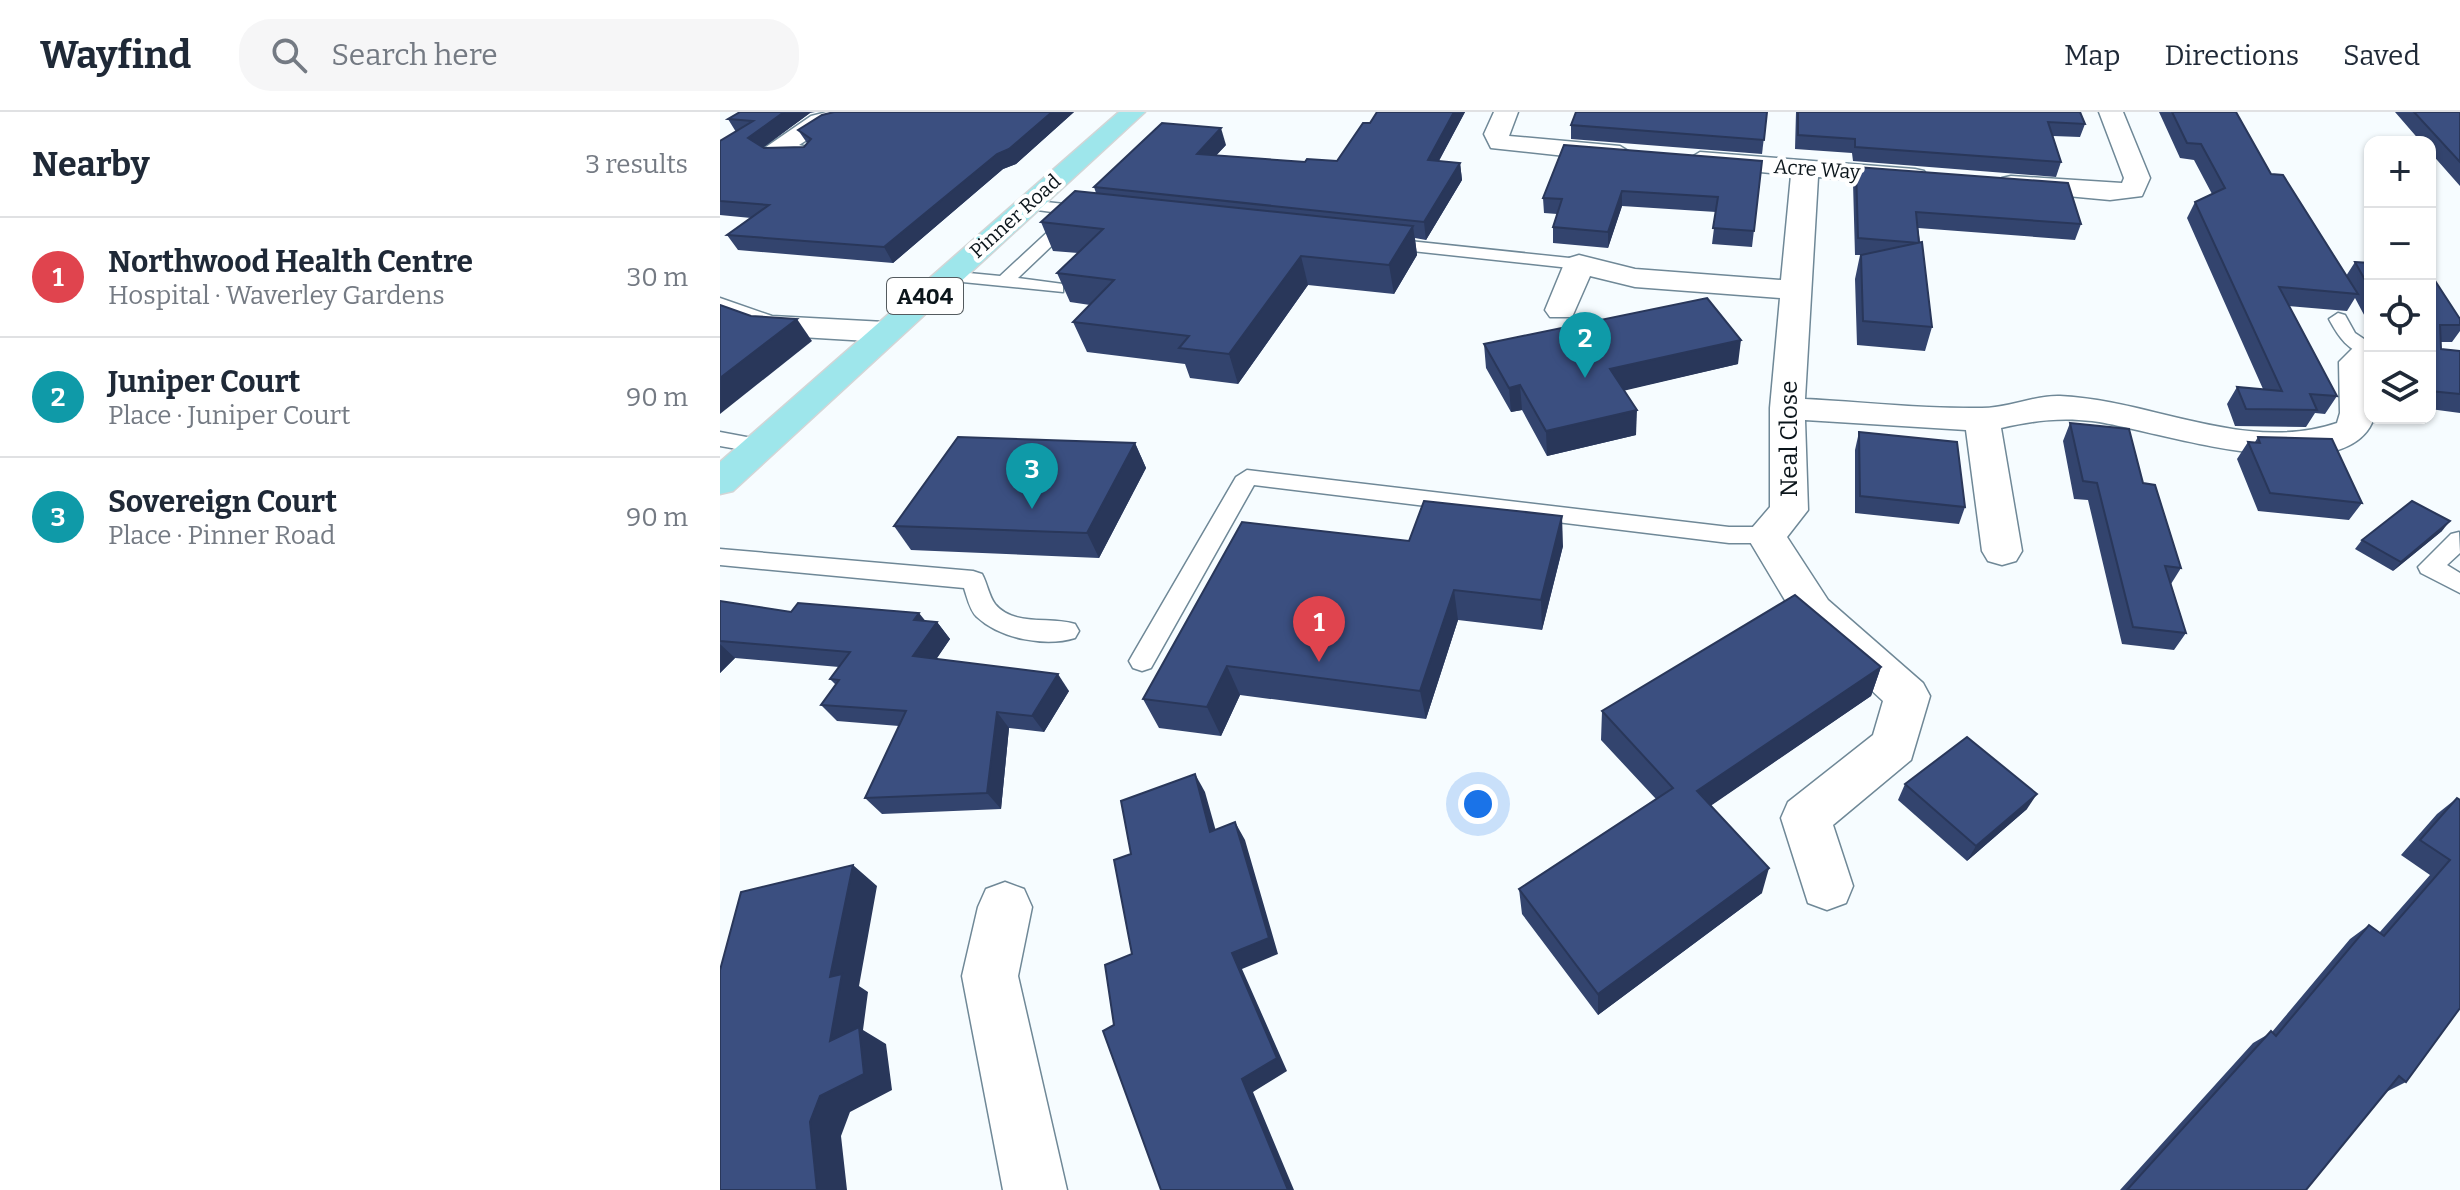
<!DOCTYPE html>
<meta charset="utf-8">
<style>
body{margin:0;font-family:Bitter,serif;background:#f6f6f7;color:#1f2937}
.controls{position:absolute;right:24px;top:24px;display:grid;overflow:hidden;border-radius:16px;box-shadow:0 2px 6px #0004}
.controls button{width:72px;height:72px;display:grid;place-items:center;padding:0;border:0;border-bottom:2px solid #e0e1e3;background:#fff;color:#1f2937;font:40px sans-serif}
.you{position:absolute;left:758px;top:692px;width:28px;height:28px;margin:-20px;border:6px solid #fff;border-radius:50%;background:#1a73e8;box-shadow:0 0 0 12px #1a73e833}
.badge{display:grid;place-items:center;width:52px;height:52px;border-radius:50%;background:#b45309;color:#fff;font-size:26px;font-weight:700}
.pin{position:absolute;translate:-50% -66px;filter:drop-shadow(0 2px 4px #0008)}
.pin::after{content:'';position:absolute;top:42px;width:28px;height:24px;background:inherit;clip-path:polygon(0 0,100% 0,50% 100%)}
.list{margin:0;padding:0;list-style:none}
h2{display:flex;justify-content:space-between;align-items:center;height:104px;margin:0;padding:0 32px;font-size:34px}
h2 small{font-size:26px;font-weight:400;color:#747a83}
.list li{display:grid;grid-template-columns:52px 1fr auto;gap:24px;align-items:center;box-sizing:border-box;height:120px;padding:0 32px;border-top:2px solid #e0e1e3}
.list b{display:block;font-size:30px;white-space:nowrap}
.list p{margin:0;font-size:26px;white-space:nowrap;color:#747a83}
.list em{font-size:26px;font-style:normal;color:#747a83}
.icon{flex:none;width:44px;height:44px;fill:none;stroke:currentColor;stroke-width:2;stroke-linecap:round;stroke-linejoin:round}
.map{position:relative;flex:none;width:1740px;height:1078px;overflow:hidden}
header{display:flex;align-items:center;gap:48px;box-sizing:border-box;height:112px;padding:0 40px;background:#fff;border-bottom:2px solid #e0e1e3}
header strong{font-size:38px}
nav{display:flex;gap:44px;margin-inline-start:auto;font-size:28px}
.search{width:560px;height:72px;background:#f6f6f7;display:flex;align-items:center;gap:20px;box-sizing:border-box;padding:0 28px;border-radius:32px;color:#747a83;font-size:30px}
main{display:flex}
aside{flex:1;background:#fff}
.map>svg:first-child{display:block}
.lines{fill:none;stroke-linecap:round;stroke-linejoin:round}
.service-casing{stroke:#6f8897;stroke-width:3}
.minor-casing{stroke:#6f8897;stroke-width:3}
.primary-casing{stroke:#d3d5d6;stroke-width:3}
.service{fill:#fff;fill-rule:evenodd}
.minor{fill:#fff;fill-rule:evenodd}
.primary{fill:#9ee6eb;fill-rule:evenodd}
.wall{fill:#33446e}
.shaded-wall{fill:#29375a}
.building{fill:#3b4f80;stroke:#29375a;stroke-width:2}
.labels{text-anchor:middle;stroke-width:8;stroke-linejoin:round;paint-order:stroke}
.far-street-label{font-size:20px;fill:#0b151b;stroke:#fff}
.shield{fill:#fff;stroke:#545b5f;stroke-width:2}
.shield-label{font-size:22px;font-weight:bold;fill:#0b151b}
.street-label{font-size:24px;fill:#0b151b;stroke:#fff}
</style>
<header>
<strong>Wayfind</strong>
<div class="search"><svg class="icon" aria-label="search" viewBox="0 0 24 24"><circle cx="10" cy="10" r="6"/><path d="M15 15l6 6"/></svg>Search here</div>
<nav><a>Map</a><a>Directions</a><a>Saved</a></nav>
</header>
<main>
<aside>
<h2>Nearby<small>3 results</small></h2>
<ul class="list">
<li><span class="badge" style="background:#e0444e">1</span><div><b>Northwood Health Centre</b><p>Hospital · Waverley Gardens</p></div><em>30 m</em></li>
<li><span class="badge" style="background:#0f9aa8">2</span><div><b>Juniper Court</b><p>Place · Juniper Court</p></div><em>90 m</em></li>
<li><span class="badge" style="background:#0f9aa8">3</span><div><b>Sovereign Court</b><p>Place · Pinner Road</p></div><em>90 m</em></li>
</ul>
</aside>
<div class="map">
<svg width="1740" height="1078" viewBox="0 0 1740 1078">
<rect width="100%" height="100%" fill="#f6fcff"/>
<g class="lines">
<g class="service-casing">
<g id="service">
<polygon points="308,88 372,95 380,100 372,105 363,104 298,166 343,172 343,180 222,168 222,160 228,159 280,164 347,102 302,96 300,93"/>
<polygon points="661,126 859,147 868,152 859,157 655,135 652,131"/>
<path d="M1618,201L1625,203L1635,221L1650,231V243C1629,241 1618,224 1609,207Z"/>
<polygon points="0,320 48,329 51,334 40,341 0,334"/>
<polygon points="527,358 1009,415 1046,415 1058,423 1046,431 1009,431 534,373 431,556 422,559 413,556 409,549 413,542 516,365"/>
<polygon points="1739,420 1740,441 1727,453 1740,461 1740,481 1701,461 1698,455 1731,422"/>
<path d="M0,437L253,459L262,462C267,471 269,484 275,492C294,515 330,504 355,512L359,519L355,526C326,535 280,527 257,505C250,499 247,485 244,476L0,453Z"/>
</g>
</g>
<g class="minor-casing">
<g id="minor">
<polygon points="107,0 149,0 145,5 109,14 79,33 92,36 96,41 92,46 53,47 40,39 91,4"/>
<polygon points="774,0 798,0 789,24 900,34 913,42 900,50 771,36 764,22"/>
<polygon points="1379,0 1403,0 1430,66 1422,84 1390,88 1282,78 1278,72 1282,66 1291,64 1402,71 1404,66"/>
<path d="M980,40L1195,57L1204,59L1208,65L1204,71L1195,73L1098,65L1085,287C1144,290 1203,297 1262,296C1289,296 1314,283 1340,284C1432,288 1526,342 1617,311L1620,301L1619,250L1638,231L1650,228V306H1654C1627,385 1430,316 1372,309C1339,305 1313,309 1281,316L1302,439L1296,449L1282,453L1268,449L1262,439L1246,318L1085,308L1088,398L1067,425L1108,488L1203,571L1210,584L1191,648L1113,713L1133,774L1126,791L1107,798L1088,791L1061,706L1068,690L1153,623L1163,589L1078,510L1026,423L1050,395V296L1060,186L915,175L870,164L852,205H830L825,198L844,152L849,146L859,143L915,157L1061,168L1071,63L971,53L967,48Z"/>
<polygon points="0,186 52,204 165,210 176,213 181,220 176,227 165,230 47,223 0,206"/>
<polygon points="285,770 304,777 312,795 298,864 347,1078 283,1078 242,864 258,795 266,777"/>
</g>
</g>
<g class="primary-casing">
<polygon id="primary" points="399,0 425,0 13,379 0,382 0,350"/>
</g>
<use href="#service" class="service"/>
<use href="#minor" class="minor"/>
<use href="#primary" class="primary"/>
</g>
<g class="wall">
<polygon points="114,0 354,0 296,52 283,57 173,151 18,138 7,123 31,106 0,103 0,29 16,20 8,7 90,1 44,35 84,35 87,31 78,18"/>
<polygon points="657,0 745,0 719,49 740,51 742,68 706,128 695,126 697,143 674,182 588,173 518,272 470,266 465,252 367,240 353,210 370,193 350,190 337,161 358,141 333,139 321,110 376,81 374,75 506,33 496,43 585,50 617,49 650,11"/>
<polygon points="1047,0 1042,42 851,27 851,13"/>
<polygon points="1076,0 1360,0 1365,12 1360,25 1333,24 1341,50 1336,65 1133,49 1132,41 1075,37"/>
<polygon points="1439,0 1516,0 1551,62 1626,164 1635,150 1650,151 1650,214 1635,186 1627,199 1568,194 1617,284 1605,302 1595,301 1586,315 1515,314 1507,292 1517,275 1543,277 1467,106 1475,90 1492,82 1474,48 1460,46"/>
<polygon points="1675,0 1740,0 1740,74 1710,40 1710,30 1701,30"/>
<polygon points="1042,49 1032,135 992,132 996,100 902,94 888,136 833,131 833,115 837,102 824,101 823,86"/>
<polygon points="1136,55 1361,112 1355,128 1198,116 1212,215 1205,239 1137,233 1135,167 1140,143 1135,143 1133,71"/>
<polygon points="1710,161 1740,207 1740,219 1732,230 1721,230 1721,237 1740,239 1740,301 1710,297"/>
<polygon points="764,232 1018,252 904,278 916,323 827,344 802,298 791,300 766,256"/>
<polygon points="1350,311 1423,371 1461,456 1451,472 1466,521 1454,538 1402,532 1368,388 1354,387 1343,329"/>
<polygon points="1139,320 1245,395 1239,412 1135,401 1135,338"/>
<polygon points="1538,325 1642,391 1629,408 1538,399 1517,347 1528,330 1535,330"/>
<polygon points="415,331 426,356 379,446 191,438 174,414"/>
<polygon points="1722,419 1673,459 1635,437 1642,428"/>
<polygon points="689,429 843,434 822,518 738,508 706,607 520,583 501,624 439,616 423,587"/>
<polygon points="0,489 71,500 217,510 230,527 216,547 349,579 324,620 289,616 281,697 162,702 145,686 179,614 117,609 101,593 116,573 110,567 119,555 15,546 0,561"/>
<polygon points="1161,555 1151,584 991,693 1042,781 878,903 802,802 799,777 936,687 881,628 882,599"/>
<polygon points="1185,672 1307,697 1247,749 1178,688"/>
<polygon points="1737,686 1740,896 1686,970 1666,980 1586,1078 1400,1078 1533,931 1552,920 1630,827 1649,813 1659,821 1710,763 1681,743 1717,702"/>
</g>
<g class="shaded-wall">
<polygon points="64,0 95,0 90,1 37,40 28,26"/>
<polygon points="332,0 354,0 296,52 283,57 173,151 164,135 277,42"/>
<polygon points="734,0 745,0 710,65 708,48"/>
<polygon points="501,16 506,33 482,59 477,42"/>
<polygon points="740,51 742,68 706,128 704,110"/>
<polygon points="902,79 902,94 888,136 888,120"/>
<polygon points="693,114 697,143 674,182 669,153"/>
<polygon points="581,144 588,173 518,272 509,242"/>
<polygon points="77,207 92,229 0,302 0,266"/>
<polygon points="1021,228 1018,252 890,282 890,257"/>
<polygon points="800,273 802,298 791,300 789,276"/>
<polygon points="917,298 916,323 827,344 826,319"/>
<polygon points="415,331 426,356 379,446 367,421"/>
<polygon points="842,404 843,434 822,518 821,488"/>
<polygon points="1730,409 1722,419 1673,459 1681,450"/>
<polygon points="734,478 738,508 706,607 700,579"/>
<polygon points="199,501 212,517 217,510 230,527 207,561 193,544 194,508"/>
<polygon points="0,532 15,546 0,561"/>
<polygon points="507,554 520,583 501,624 487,595"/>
<polygon points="1161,555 1151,584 973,706 977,679"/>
<polygon points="338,562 349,579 324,620 312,604"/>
<polygon points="277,600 289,616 281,697 267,681"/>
<polygon points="475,662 485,680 501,737 490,720"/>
<polygon points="1317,682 1307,697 1247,749 1256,734"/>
<polygon points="515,710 525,728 558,842 522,857 567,959 533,980 574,1078 568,1078 522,967 512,841"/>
<polygon points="133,753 157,774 139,874 148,880 143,918 166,932 172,978 130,1000 121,1024 127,1078 97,1078 90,1010 110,929 110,865"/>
<polygon points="1049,756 1042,781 878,903 878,882"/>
</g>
<g class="building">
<polygon points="20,0 64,0 28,26 44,36 84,35 91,27 78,18 102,3 114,0 332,0 289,37 277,42 164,135 7,123 49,93 0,89 0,29 33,9 8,7"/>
<polygon points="657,0 734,0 708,48 740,51 704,110 374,75 442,11 501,16 477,42 585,50 587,47 617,49 643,11 650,11"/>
<polygon points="856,0 1047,0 1044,28 851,13"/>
<polygon points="1078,0 1360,0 1365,12 1328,10 1341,50 1135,35 1135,27 1078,23"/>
<polygon points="1452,0 1516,0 1551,62 1563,63 1638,182 1559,175 1617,284 1590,282 1597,298 1526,297 1517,275 1562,279 1475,90 1505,76 1481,32 1467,31"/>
<polygon points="1694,0 1740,0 1740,50"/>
<polygon points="844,33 1042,49 1034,119 993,116 998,85 902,79 888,120 833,115 842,87 823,86"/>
<polygon points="1136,55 1348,71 1361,112 1196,100 1199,131 1138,126"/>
<polygon points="355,79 693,114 669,153 581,144 509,242 459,236 469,224 353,210 394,168 337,161 383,117 321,110"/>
<polygon points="1202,130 1212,215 1143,209 1141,143"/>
<polygon points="1635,150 1650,151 1650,177"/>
<polygon points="1710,161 1740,207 1740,213 1720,213 1721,237 1740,239 1740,282 1710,279"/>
<polygon points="987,186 1021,228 890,257 917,298 826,319 800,273 789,276 764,232"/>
<polygon points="0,193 31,204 77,207 0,266"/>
<polygon points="1350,311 1409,317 1423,371 1435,373 1461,456 1445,454 1466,521 1413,515 1377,371 1363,369"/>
<polygon points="1139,320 1237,330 1245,395 1140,384"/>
<polygon points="238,325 415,331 367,421 174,414"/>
<polygon points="1538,325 1612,327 1642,391 1550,381 1528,330 1540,331"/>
<polygon points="704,389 842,404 821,488 734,478 700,579 507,554 487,595 423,587 522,410 689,429"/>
<polygon points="1692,389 1730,409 1681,450 1642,428"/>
<polygon points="1075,483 1161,555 977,679 1049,756 878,882 799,777 953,676 882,599"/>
<polygon points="0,489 71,500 78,491 199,501 194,508 217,510 193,544 338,562 312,604 277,600 267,681 145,686 186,599 101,593 119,568 110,567 130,540 0,529"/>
<polygon points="1247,625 1317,682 1256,734 1185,672"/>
<polygon points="475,662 490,720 515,710 549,826 512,841 557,946 522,967 568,1078 441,1078 383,919 394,913 385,853 412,842 394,748 411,742 401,689"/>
<polygon points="1737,686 1740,688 1740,896 1686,970 1679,964 1586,1078 1407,1078 1551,919 1556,924 1649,813 1664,824 1730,748 1700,728"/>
<polygon points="133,753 110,865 122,862 110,929 139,915 144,962 100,984 90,1010 97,1078 0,1078 0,858 21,780"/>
</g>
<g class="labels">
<g class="far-street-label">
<text transform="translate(1097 57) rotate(4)" y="7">Acre Way</text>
<text transform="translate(295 104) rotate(-42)" y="7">Pinner Road</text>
</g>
<rect class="shield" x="167" y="166" width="76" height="36" rx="6"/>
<g class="shield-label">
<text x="205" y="192">A404</text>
</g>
<g class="street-label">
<text transform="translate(1069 327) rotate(-90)" y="8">Neal Close</text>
</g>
</g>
</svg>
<div class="controls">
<button>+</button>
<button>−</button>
<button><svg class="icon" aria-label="locate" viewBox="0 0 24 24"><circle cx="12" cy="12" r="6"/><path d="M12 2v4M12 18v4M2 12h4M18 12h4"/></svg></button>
<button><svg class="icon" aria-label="layers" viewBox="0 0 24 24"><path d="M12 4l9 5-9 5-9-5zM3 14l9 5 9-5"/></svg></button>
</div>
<div class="you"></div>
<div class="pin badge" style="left:599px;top:550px;background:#e0444e">1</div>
<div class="pin badge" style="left:865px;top:266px;background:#0f9aa8">2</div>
<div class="pin badge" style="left:312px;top:397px;background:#0f9aa8">3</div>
</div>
</main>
